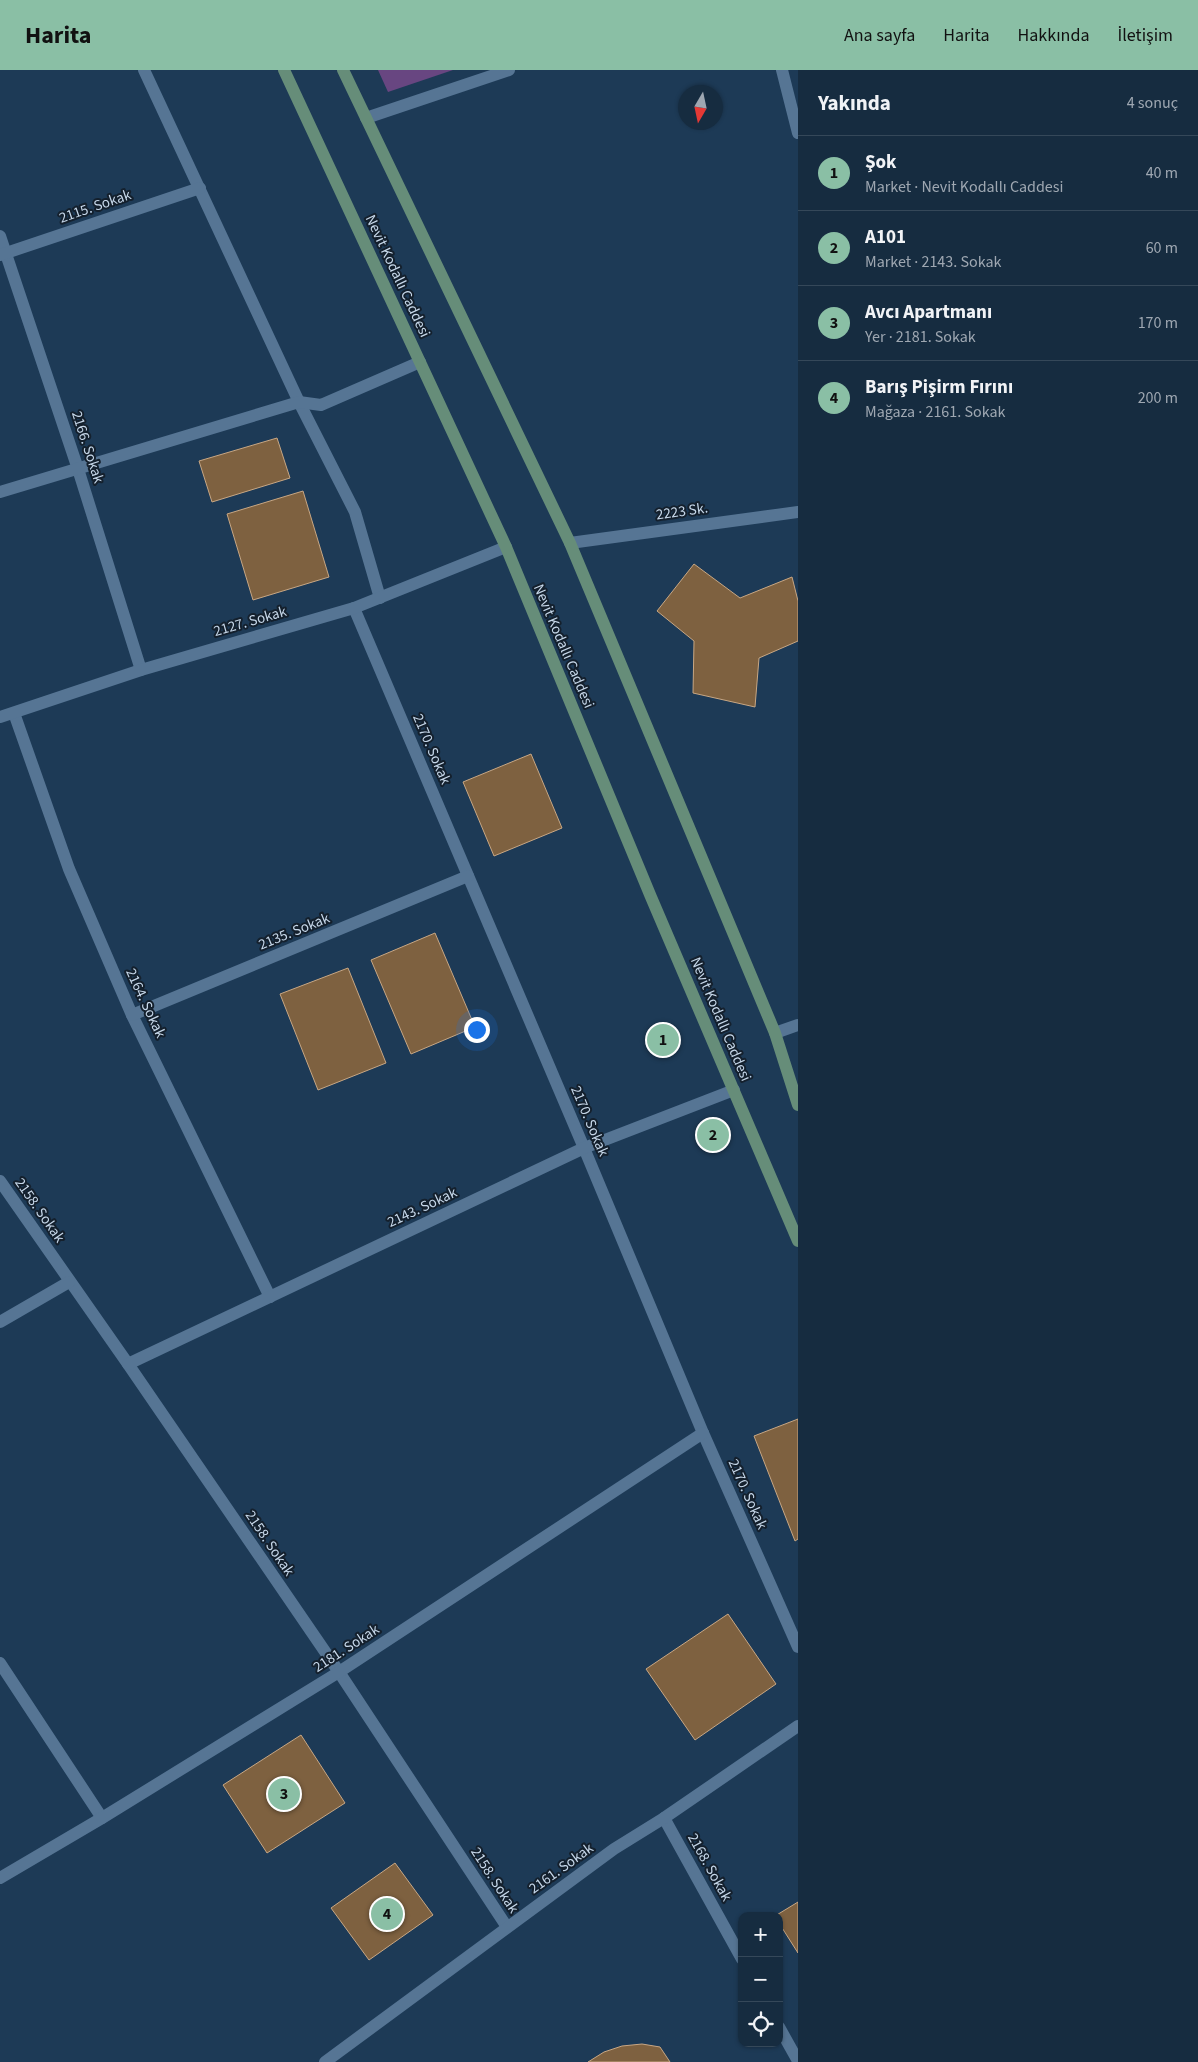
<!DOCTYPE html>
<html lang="tr">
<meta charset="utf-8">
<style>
body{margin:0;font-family:"Source Sans 3",sans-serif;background:#1f3447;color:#f1f3f6}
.controls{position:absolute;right:15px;bottom:15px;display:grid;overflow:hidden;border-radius:10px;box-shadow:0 1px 4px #0004}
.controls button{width:45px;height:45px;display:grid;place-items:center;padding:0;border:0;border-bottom:1px solid #354859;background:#162c40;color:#f1f3f6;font:25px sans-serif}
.compass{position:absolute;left:678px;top:15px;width:45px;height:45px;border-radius:50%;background:#162c40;box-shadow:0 1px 4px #0004;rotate:189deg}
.you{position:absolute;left:476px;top:959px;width:18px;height:18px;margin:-12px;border:4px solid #fff;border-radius:50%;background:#1a73e8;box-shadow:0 0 0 8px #1a73e833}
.badge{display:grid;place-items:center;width:32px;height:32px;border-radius:50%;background:#8abfa5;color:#111;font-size:16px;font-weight:700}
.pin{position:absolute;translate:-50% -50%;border:2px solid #fff;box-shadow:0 1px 5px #0006}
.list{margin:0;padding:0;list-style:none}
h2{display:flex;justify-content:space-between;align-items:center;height:65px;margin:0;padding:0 20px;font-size:21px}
h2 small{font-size:16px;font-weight:400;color:#9ea7b1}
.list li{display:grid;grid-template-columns:32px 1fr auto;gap:15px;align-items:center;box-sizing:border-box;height:75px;padding:0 20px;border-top:1px solid #354859}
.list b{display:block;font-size:19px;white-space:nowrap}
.list p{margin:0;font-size:16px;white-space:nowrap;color:#9ea7b1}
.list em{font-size:16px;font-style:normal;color:#9ea7b1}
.icon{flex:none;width:28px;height:28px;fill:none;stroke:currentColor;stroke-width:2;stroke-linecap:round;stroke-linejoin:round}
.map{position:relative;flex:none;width:798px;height:1992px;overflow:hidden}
header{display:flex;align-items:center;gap:30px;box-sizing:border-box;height:70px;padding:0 25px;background:#8abfa5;color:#111}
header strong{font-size:24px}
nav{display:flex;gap:28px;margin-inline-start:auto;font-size:18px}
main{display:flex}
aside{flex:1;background:#162c40}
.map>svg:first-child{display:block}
.green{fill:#684681}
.building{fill:#7e6140;stroke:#c8a784}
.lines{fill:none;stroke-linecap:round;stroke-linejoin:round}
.minor{stroke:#567594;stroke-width:12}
.secondary{stroke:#668d79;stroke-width:12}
.labels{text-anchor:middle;stroke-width:4;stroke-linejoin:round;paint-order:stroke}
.street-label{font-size:15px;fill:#c6d7e9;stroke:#14202d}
</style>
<header>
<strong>Harita</strong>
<nav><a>Ana sayfa</a><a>Harita</a><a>Hakkında</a><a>İletişim</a></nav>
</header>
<main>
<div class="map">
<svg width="798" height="1992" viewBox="0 0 798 1992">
<rect width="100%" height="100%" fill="#1d3a56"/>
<polygon class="green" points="378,0 453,0 388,22"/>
<g class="building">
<polygon points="277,368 290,408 212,432 199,391"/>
<polygon points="303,421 329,507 253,530 227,444"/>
<polygon points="694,494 740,528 792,507 798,531 798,571 759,588 755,637 693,623 694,571 657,541"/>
<polygon points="531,684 562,758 494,786 463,712"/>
<polygon points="435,863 475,957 411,984 371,890"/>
<polygon points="348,898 386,993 318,1020 280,924"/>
<polygon points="798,1349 798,1469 795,1471 754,1366"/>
<polygon points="728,1544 776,1614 695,1670 646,1599"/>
<polygon points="301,1665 345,1733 267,1783 223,1715"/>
<polygon points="395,1793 433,1845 369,1890 331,1838"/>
<polygon points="798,1832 798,1883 779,1853 779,1846 775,1846"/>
<polygon points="642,1974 660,1977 670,1992 588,1992 604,1982 622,1976"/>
</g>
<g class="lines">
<g class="minor">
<polyline points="144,0 299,332 355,442 380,528"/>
<polyline points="782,0 798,63"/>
<polyline points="366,48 509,0"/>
<polyline points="0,166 78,399 141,600"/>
<polyline points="0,185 200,118"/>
<polyline points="0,422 299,332 321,335 420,292"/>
<polyline points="570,473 798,442"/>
<polyline points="354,538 584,1078 703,1363 798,1577"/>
<polyline points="14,643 69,799 132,945 270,1227"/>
<polyline points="0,647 141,600 354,538 506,477"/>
<polyline points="132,945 468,806"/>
<polyline points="775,963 798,955"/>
<polyline points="0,1111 128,1294 339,1602 507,1857"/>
<polyline points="0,1252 69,1212"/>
<polyline points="128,1294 584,1078 734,1020"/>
<polyline points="0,1593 102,1748"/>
<polyline points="664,1748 742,1889"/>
<polyline points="0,1808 102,1748 339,1602 703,1363"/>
<polyline points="779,1957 798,1991"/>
<polyline points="325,1992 614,1779 664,1748 798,1656"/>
</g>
<g class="secondary">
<polyline points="284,0 506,477 651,827 798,1171"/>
<polyline points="343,0 570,473 775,963 798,1035"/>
</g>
</g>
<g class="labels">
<g class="street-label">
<text transform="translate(95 136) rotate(-19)" y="5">2115. Sokak</text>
<text transform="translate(398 206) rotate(65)" y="5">Nevit Kodallı Caddesi</text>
<text transform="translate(88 377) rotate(72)" y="5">2166. Sokak</text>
<text transform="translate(682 441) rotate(-8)" y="5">2223 Sk.</text>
<text transform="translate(250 551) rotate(-16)" y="5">2127. Sokak</text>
<text transform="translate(564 576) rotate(67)" y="5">Nevit Kodallı Caddesi</text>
<text transform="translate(432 679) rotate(67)" y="5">2170. Sokak</text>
<text transform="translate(294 861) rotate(-22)" y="5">2135. Sokak</text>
<text transform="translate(146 933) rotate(65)" y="5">2164. Sokak</text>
<text transform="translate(721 949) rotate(67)" y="5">Nevit Kodallı Caddesi</text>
<text transform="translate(590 1051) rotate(67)" y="5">2170. Sokak</text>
<text transform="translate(422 1137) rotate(-25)" y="5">2143. Sokak</text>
<text transform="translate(40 1140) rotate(55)" y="5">2158. Sokak</text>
<text transform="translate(748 1424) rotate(66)" y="5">2170. Sokak</text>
<text transform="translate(270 1473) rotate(56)" y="5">2158. Sokak</text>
<text transform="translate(346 1578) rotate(-33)" y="5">2181. Sokak</text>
<text transform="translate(710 1797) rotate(61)" y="5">2168. Sokak</text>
<text transform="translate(561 1798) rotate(-36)" y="5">2161. Sokak</text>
<text transform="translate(495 1810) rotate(57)" y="5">2158. Sokak</text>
</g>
</g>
</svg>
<div class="controls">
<button>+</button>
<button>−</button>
<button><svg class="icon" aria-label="locate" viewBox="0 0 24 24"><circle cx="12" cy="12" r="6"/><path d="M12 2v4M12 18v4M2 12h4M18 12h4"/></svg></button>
</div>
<svg class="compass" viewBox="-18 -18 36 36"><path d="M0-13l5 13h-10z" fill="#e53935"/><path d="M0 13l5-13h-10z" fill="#9ea7b1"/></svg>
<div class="you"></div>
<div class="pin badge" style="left:663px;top:970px">1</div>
<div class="pin badge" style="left:713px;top:1065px">2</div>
<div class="pin badge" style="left:284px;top:1724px">3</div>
<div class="pin badge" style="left:387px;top:1844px">4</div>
</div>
<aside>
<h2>Yakında<small>4 sonuç</small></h2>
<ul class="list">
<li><span class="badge">1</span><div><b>Şok</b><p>Market · Nevit Kodallı Caddesi</p></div><em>40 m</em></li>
<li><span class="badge">2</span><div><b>A101</b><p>Market · 2143. Sokak</p></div><em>60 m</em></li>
<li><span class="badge">3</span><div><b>Avcı Apartmanı</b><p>Yer · 2181. Sokak</p></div><em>170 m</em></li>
<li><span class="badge">4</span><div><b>Barış Pişirm Fırını</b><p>Mağaza · 2161. Sokak</p></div><em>200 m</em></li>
</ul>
</aside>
</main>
